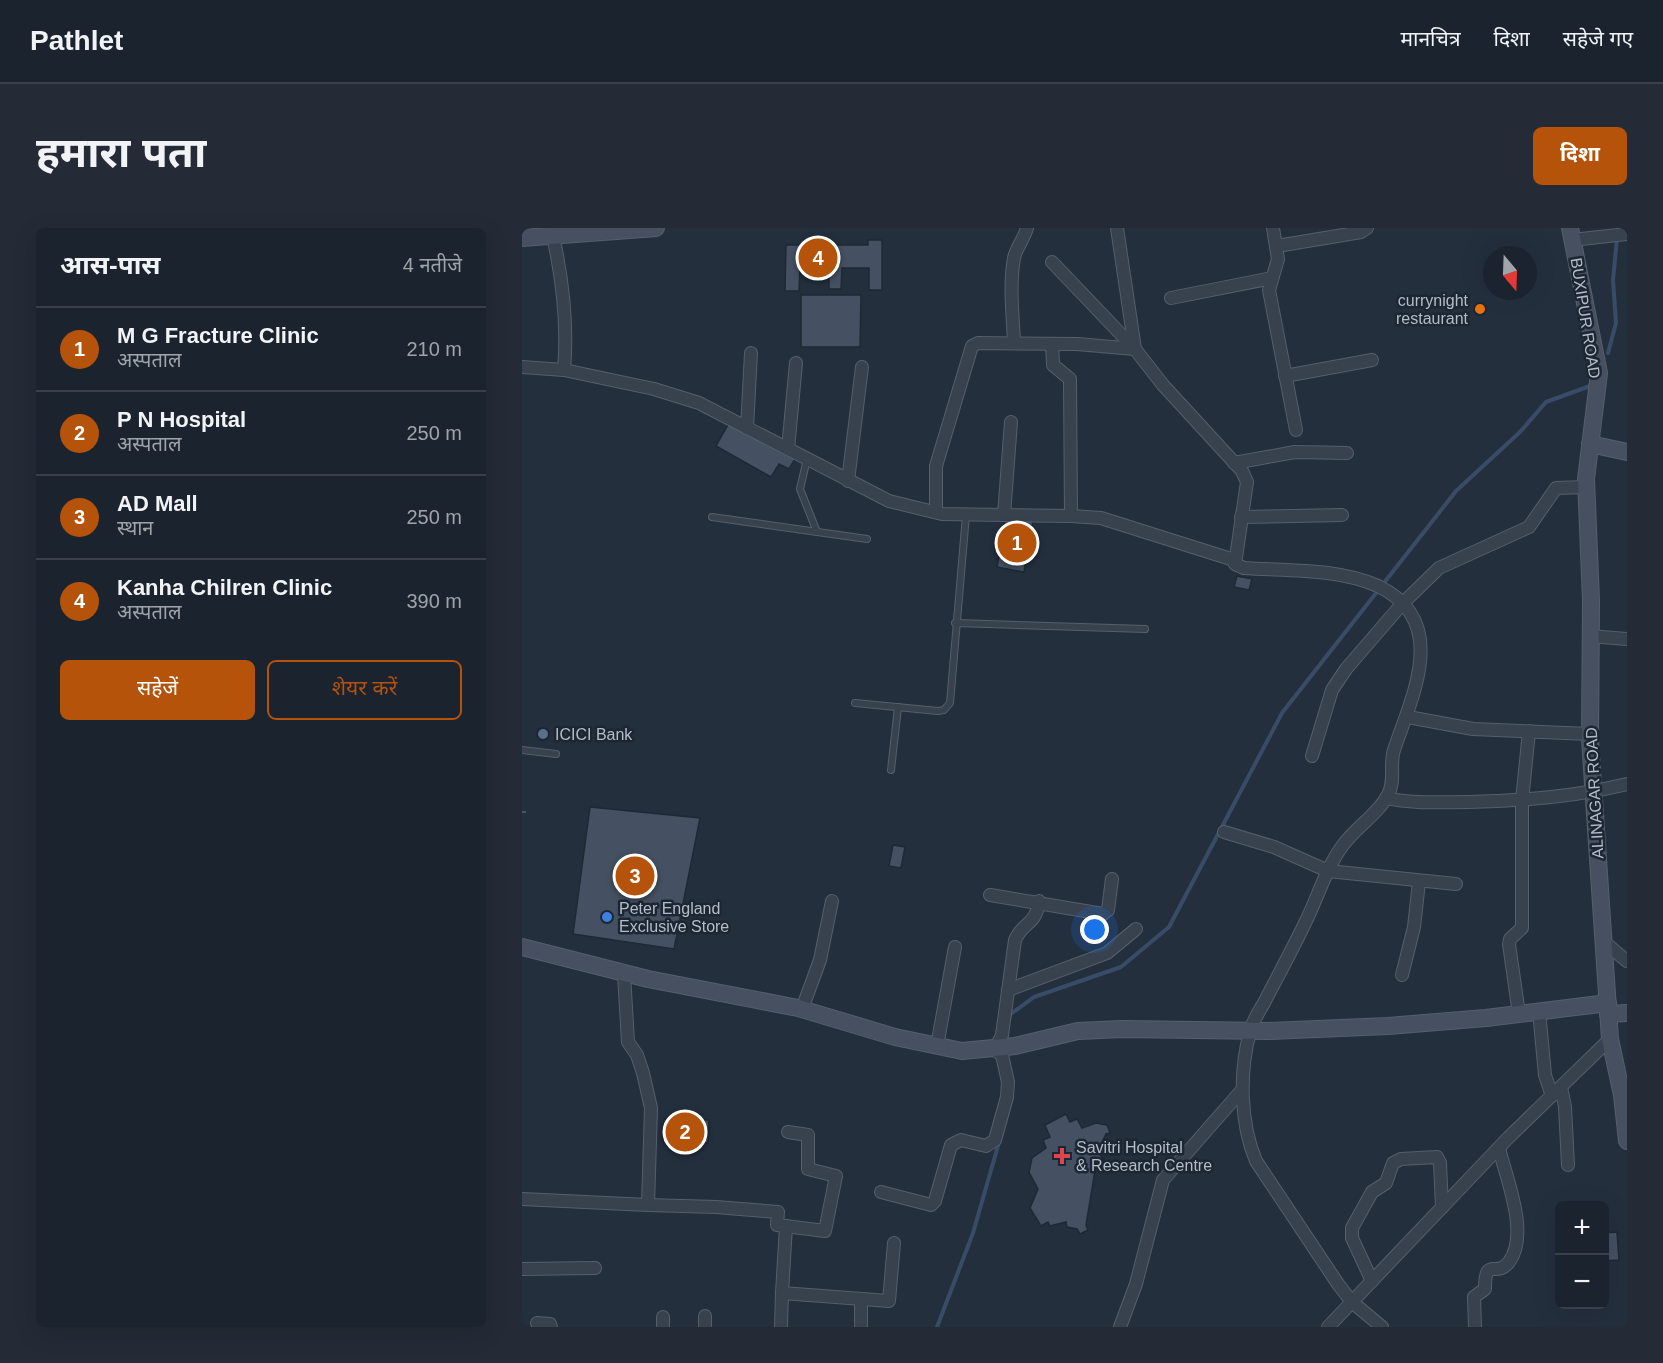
<!DOCTYPE html>
<html lang="hi">
<meta charset="utf-8">
<style>
body{margin:0;font-family:Helvetica,"Noto Sans Devanagari",sans-serif;background:#242b36;color:#f1f3f6}
.controls{position:absolute;right:18px;bottom:18px;display:grid;overflow:hidden;border-radius:9px;box-shadow:0 6px 24px #0002}
.controls button{width:54px;height:54px;display:grid;place-items:center;padding:0;border:0;border-bottom:2px solid #39404a;background:#1b232e;color:#f1f3f6;font:30px sans-serif}
.compass{position:absolute;left:961px;top:18px;width:54px;height:54px;border-radius:50%;background:#1b232e;box-shadow:0 6px 24px #0002;rotate:161deg}
.you{position:absolute;left:573px;top:702px;width:21px;height:21px;margin:-15px;border:4px solid #fff;border-radius:50%;background:#1a73e8;box-shadow:0 0 0 9px #1a73e833}
.badge{display:grid;place-items:center;width:39px;height:39px;border-radius:50%;background:#b45309;color:#fff;font-size:20px;font-weight:700}
.pin{position:absolute;translate:-50% -50%;border:3px solid #fff;box-shadow:0 2px 6px #0006}
.list{margin:0;padding:0;list-style:none}
h2{display:flex;justify-content:space-between;align-items:center;height:78px;margin:0;padding:0 24px;font-size:26px}
h2 small{font-size:20px;font-weight:400;color:#a0a4aa}
.list li{display:grid;grid-template-columns:39px 1fr auto;gap:18px;align-items:center;box-sizing:border-box;height:84px;padding:0 24px;border-top:2px solid #39404a}
.list b{display:block;font-size:22px;white-space:nowrap}
.list p{margin:0;font-size:20px;white-space:nowrap;color:#a0a4aa}
.list em{font-size:20px;font-style:normal;color:#a0a4aa}
.actions{display:flex;gap:12px;padding:18px 24px}
.actions a{flex:1;padding:14px 0;border:2px solid #b45309;border-radius:9px;text-align:center;font-size:21px;color:#b45309}
.actions .main{background:#b45309;color:#fff}
.map{position:relative;flex:none;width:1105px;height:1099px;overflow:hidden;border-radius:9px}
header{display:flex;align-items:center;gap:36px;box-sizing:border-box;height:84px;padding:0 30px;background:#1b232e;border-bottom:2px solid #39404a}
header strong{font-size:28px}
nav{display:flex;gap:33px;margin-inline-start:auto;font-size:21px}
.intro{display:flex;align-items:center;justify-content:space-between;box-sizing:border-box;height:144px;padding:0 36px}
h1{margin:0;font-size:42px}
.button{padding:15px 27px;border-radius:9px;background:#b45309;color:#fff;font-size:21px;font-weight:700}
main{display:flex;gap:36px;padding:0 36px}
aside{flex:1;background:#1b232e;border-radius:9px;box-shadow:0 6px 24px #0002}
.map>svg:first-child{display:block}
.lines{fill:none;stroke-linecap:round;stroke-linejoin:round}
.stream{stroke:#394c67;stroke-width:4}
.building{fill:#455162;stroke:#1f2835;stroke-width:1.5}
.lane-casing{stroke:#565f6c;stroke-width:8}
.street-casing{stroke:#565f6c;stroke-width:14}
.secondary-casing{stroke:#565f6c;stroke-width:18}
.path{stroke:#44595c;stroke-width:2;stroke-dasharray:4.5 4.5;stroke-linecap:butt}
.lane{stroke:#38414e;stroke-width:6}
.street{stroke:#38414e;stroke-width:12}
.secondary{stroke:#465061;stroke-width:16}
.food-dot{fill:#e8710a;stroke:#1d2633;stroke-width:2}
.service-dot{fill:#5c6f8a;stroke:#1d2633;stroke-width:2}
.shop-dot{fill:#3f7fe0;stroke:#1d2633;stroke-width:2}
.health-dot{fill:#e0444e;stroke:#1d2633;stroke-width:2}
.labels{text-anchor:middle;stroke-width:5;stroke-linejoin:round;paint-order:stroke}
.poi-label{font-size:16px;fill:#b4bcc9;stroke:#1d2633;text-anchor:start}
.street-label{font-size:16px;fill:#b4bcc9;stroke:#1d2633}
</style>
<header>
<strong>Pathlet</strong>
<nav><a>मानचित्र</a><a>दिशा</a><a>सहेजे गए</a></nav>
</header>
<div class="intro"><h1>हमारा पता</h1><a class="button">दिशा</a></div>
<main>
<aside>
<h2>आस-पास<small>4 नतीजे</small></h2>
<ul class="list">
<li><span class="badge">1</span><div><b>M G Fracture Clinic</b><p>अस्पताल</p></div><em>210 m</em></li>
<li><span class="badge">2</span><div><b>P N Hospital</b><p>अस्पताल</p></div><em>250 m</em></li>
<li><span class="badge">3</span><div><b>AD Mall</b><p>स्थान</p></div><em>250 m</em></li>
<li><span class="badge">4</span><div><b>Kanha Chilren Clinic</b><p>अस्पताल</p></div><em>390 m</em></li>
</ul>
<div class="actions"><a class="main">सहेजें</a><a>शेयर करें</a></div>
</aside>
<div class="map">
<svg width="1105" height="1099" viewBox="0 0 1105 1099">
<rect width="100%" height="100%" fill="#242f3e"/>
<g class="lines">
<g class="stream">
<polyline points="1086,125 1094,95 1091,52 1096,0"/>
<polyline points="486,788 512,769 599,739 647,699 760,485 934,263 998,204 1024,174 1068,158"/>
<polyline points="415,1099 451,1005 490,869"/>
</g>
</g>
<g class="building">
<polygon points="346,12 360,12 360,62 347,62 347,40 320,40 319,61 307,61 307,40 278,39 277,63 263,63 264,17 346,17"/>
<polygon points="279,67 339,67 338,119 279,119"/>
<polygon points="207,195 273,231 267,241 257,236 249,249 194,218"/>
<polygon points="484,288 511,293 502,344 475,339"/>
<polygon points="715,348 730,351 727,362 712,359"/>
<polygon points="68,579 178,590 152,721 51,706"/>
<polygon points="371,617 383,619 379,640 367,638"/>
<polygon points="544,886 548,894 555,891 560,900 574,895 585,897 588,905 584,906 576,923 582,933 574,937 564,997 566,1002 558,1006 555,1001 545,999 544,994 528,998 526,994 519,998 508,980 516,961 507,944 510,930 524,920 521,912 528,909 523,897"/>
<polygon points="142,891 187,892 186,915 141,914"/>
<polygon points="1095,1004 1097,1032 1082,1033 1082,1005"/>
</g>
<g class="lines">
<g class="lane-casing">
<g id="lane">
<polyline points="285,231 278,261 295,304"/>
<polyline points="190,289 345,311"/>
<polyline points="433,395 623,401"/>
<polyline points="333,475 416,483 422,482 428,475 444,287"/>
<polyline points="0,522 34,526"/>
<polyline points="369,542 376,479"/>
</g>
</g>
<g class="street-casing">
<g id="street">
<path d="M595,0L613,121L641,157L720,243L725,254L713,336L722,340C764,343 816,340 856,358C929,393 890,468 872,522C867,537 874,552 866,567C856,586 834,599 821,617C804,640 796,669 783,695C771,720 757,746 744,771C739,781 730,793 728,804C717,844 718,895 734,933L816,1056L830,1074L860,1099"/>
<polyline points="751,0 756,31 747,62 774,202"/>
<path d="M31,8C41,53 46,96 42,142"/>
<polyline points="1050,12 1105,6"/>
<polyline points="755,18 839,4 845,0"/>
<polyline points="530,34 613,121"/>
<polyline points="649,70 750,50"/>
<path d="M492,115C491,88 487,58 492,30C494,20 502,11 505,0"/>
<polyline points="0,139 42,142 132,161 177,175 367,273 420,286 549,288 548,151 531,137 530,116"/>
<polyline points="763,148 850,132"/>
<polyline points="225,200 229,125"/>
<polyline points="266,221 274,135"/>
<polyline points="712,235 773,224 825,225"/>
<polyline points="326,253 340,139"/>
<polyline points="414,284 414,238 450,118 456,115 555,116 613,121"/>
<polyline points="482,287 489,194"/>
<polyline points="549,288 579,290 712,332"/>
<polyline points="719,289 820,287"/>
<polyline points="1068,408 1105,411"/>
<polyline points="886,489 951,501 1068,506"/>
<polyline points="790,528 810,462 824,441 880,376 917,340 1007,299 1034,260 1064,259"/>
<path d="M864,570C891,576 918,574 946,574C1000,573 1052,569 1105,556"/>
<polyline points="702,604 752,619 806,643 934,656"/>
<polyline points="468,667 581,686 586,682 590,651"/>
<polyline points="1082,714 1105,733"/>
<polyline points="102,746 106,814 115,827 121,845 129,880 126,977 194,979 256,984 255,997 303,1003 314,948 286,941 286,907 266,904"/>
<polyline points="880,747 892,699 897,654"/>
<polyline points="486,762 585,725 614,701"/>
<polyline points="280,781 298,732 310,673"/>
<polyline points="1017,783 1023,847 1030,868"/>
<polyline points="997,786 987,716 988,711 1000,700 1000,573 1007,503"/>
<polyline points="415,818 433,719"/>
<path d="M474,820L480,807L493,712C501,693 514,698 517,673"/>
<polyline points="1039,859 1043,879 1046,937"/>
<polyline points="359,964 409,977 413,973 429,917 439,912 464,918 473,912 485,869 486,854 480,827 470,820"/>
<polyline points="0,971 126,977"/>
<polyline points="264,998 260,1065 367,1073 372,1015"/>
<polyline points="0,1041 73,1040"/>
<polyline points="850,1053 830,1010 830,1000 850,964 864,955 871,935 879,931 915,929 918,935 920,979"/>
<polyline points="339,1071 339,1099"/>
<polyline points="141,1089 141,1099"/>
<polyline points="15,1095 28,1096 29,1099"/>
<polyline points="183,1099 183,1088"/>
<polyline points="259,1099 260,1065"/>
<polyline points="598,1099 614,1056 641,952 720,862"/>
<polyline points="806,1099 987,909 1088,811"/>
<path d="M953,1099L952,1069L963,1061C963,1027 974,1051 987,1034C1008,1006 984,950 977,920"/>
</g>
</g>
<g class="secondary-casing">
<g id="secondary">
<polyline points="1048,0 1077,145 1064,251 1069,373 1068,511 1088,811 1100,867 1105,913"/>
<polyline points="0,10 134,0"/>
<polyline points="1068,216 1105,224"/>
<polyline points="0,719 126,751 276,780 373,809 440,823 493,818 556,803 600,801 746,803 866,798 964,790 1086,775"/>
<polyline points="1086,786 1105,785"/>
</g>
</g>
<polyline class="path" points="0,584 4,584"/>
<use href="#lane" class="lane"/>
<use href="#street" class="street"/>
<use href="#secondary" class="secondary"/>
</g>
<circle class="food-dot" cx="958" cy="81" r="6"/>
<circle class="service-dot" cx="21" cy="506" r="6"/>
<circle class="shop-dot" cx="85" cy="689" r="6"/>
<path class="health-dot" d="M537 919h6v6h6v6h-6v6h-6v-6h-6v-6h6z"/>
<g class="labels">
<g class="poi-label">
<text x="946" y="78" text-anchor="end">currynight<tspan x="946" dy="18">restaurant</tspan></text>
<text x="33" y="512">ICICI Bank</text>
<text x="97" y="686">Peter England<tspan x="97" dy="18">Exclusive Store</tspan></text>
<text x="554" y="925">Savitri Hospital<tspan x="554" dy="18">&amp; Research Centre</tspan></text>
</g>
<g class="street-label">
<text transform="translate(1064 90) rotate(81)" y="6">BUXIPUR ROAD</text>
<text transform="translate(1072 565) rotate(-93)" y="6">ALINAGAR ROAD</text>
</g>
</g>
</svg>
<div class="controls">
<button>+</button>
<button>−</button>
</div>
<svg class="compass" viewBox="-18 -18 36 36"><path d="M0-13l5 13h-10z" fill="#e53935"/><path d="M0 13l5-13h-10z" fill="#a0a4aa"/></svg>
<div class="you"></div>
<div class="pin badge" style="left:495px;top:315px">1</div>
<div class="pin badge" style="left:163px;top:904px">2</div>
<div class="pin badge" style="left:113px;top:648px">3</div>
<div class="pin badge" style="left:296px;top:30px">4</div>
</div>
</main>
